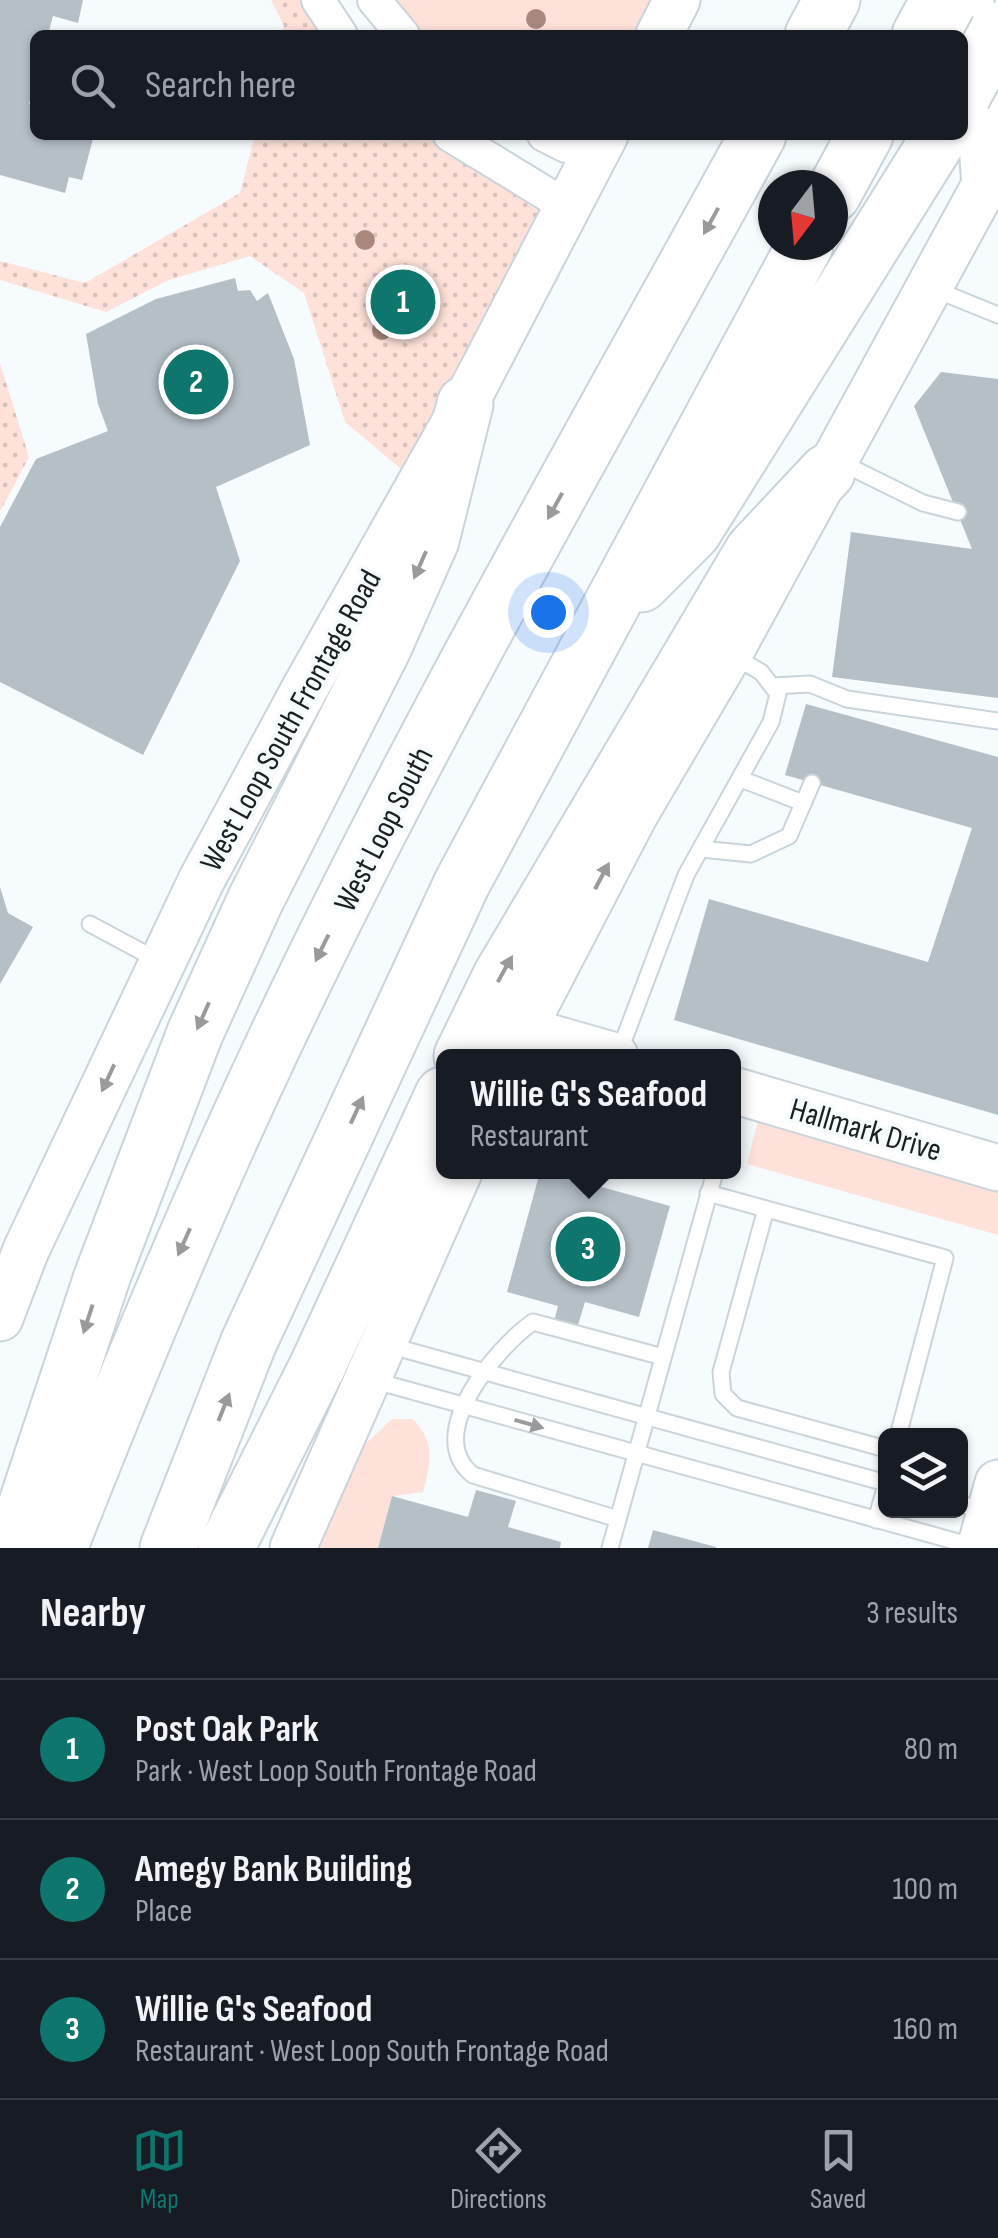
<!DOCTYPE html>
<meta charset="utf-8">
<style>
body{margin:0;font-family:"Sofia Sans Condensed",sans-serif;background:#242831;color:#f1f3f6}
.controls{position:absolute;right:30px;bottom:30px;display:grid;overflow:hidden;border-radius:15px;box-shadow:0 2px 8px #0004}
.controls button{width:90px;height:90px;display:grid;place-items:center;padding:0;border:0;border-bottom:2px solid #363941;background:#171b24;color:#f1f3f6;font:50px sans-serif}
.compass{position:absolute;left:758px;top:170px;width:90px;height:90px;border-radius:50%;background:#171b24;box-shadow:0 2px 8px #0004;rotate:196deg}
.you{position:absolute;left:548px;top:612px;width:35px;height:35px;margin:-25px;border:8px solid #fff;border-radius:50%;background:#1a73e8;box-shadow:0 0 0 15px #1a73e833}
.badge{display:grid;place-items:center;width:65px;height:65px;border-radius:50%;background:#0f766e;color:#fff;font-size:32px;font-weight:700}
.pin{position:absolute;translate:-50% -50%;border:5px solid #fff;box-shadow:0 2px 10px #0006}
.popup{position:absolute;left:436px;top:1049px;width:305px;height:130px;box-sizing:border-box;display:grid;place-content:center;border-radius:15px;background:#171b24;filter:drop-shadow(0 2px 8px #0005);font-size:32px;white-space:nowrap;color:#9ea1a6}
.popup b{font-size:38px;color:#f1f3f6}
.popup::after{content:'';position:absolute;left:50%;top:100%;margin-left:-20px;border:20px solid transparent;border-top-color:#171b24}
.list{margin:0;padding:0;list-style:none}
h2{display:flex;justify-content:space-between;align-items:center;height:130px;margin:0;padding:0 40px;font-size:42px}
h2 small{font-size:32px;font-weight:400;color:#9ea1a6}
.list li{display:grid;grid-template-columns:65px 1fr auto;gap:30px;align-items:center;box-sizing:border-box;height:140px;padding:0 40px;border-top:2px solid #363941}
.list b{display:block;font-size:38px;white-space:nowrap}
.list p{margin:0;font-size:32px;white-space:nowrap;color:#9ea1a6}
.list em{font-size:32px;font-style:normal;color:#9ea1a6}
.icon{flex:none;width:55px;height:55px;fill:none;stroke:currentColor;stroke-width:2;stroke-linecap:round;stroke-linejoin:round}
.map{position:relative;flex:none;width:998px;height:1548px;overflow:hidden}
.search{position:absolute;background:#171b24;box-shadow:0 2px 8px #0004;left:30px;right:30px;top:30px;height:110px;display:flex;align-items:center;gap:25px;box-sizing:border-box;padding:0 35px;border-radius:15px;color:#9ea1a6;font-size:38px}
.sheet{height:550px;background:#171b24}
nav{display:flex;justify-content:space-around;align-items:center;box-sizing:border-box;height:140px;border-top:2px solid #363941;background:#171b24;font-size:28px;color:#9ea1a6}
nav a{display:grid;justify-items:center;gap:5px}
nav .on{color:#0f766e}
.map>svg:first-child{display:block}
.grass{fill:#fee2da}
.park{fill:url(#park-dots)}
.building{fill:#b4bfc6}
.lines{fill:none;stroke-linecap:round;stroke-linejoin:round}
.lane-casing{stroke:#c9d4db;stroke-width:19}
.street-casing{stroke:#c9d4db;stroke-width:36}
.secondary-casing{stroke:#c9d4db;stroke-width:49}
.highway-casing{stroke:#c9d4db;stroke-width:59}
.lane{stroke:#fff;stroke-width:15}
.street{stroke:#fff;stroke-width:32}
.secondary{stroke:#fff;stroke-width:45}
.highway{stroke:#fff;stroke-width:55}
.highway-bridge-casing{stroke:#c9d4db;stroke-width:59;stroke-linecap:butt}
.highway-bridge{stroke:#fff;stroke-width:55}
.tree{fill:#a9887e}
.oneway{fill:#989a9b}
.labels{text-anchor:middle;stroke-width:8;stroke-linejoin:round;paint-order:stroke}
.street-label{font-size:32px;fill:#1b1f21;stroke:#f6fbfe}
</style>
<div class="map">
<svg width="998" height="1548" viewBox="0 0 998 1548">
<defs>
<pattern id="park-dots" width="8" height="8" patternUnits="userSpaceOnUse" patternTransform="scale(2.5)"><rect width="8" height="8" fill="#fee2da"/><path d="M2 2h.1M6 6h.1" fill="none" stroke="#d9c1bb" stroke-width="1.8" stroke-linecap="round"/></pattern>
</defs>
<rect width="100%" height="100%" fill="#f6fbfe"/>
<g class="grass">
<polygon points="393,0 654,0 635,35 422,35"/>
<polygon points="758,1121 995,1190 998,1192 998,1235 747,1164"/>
<path d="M392,1419H413C436,1444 431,1460 423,1492L392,1496L378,1548H320L362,1447Z"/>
</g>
<g class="park">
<polygon points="271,0 305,0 330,35 281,35 284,26"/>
<polygon points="255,135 435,135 552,207 407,474 345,422 304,293 250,256 169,280 106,312 0,280 0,261 85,283 240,193"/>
<polygon points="0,363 29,457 0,512"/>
</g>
<g class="building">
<polygon points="0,0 83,0 78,23 53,16 48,35 35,35 35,83 29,104 35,105 35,135 94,135 82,180 69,177 65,193 0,175"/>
<polygon points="235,278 238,291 250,290 257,301 268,293 294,359 310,445 216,487 240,561 143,755 0,682 0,527 36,459 108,431 98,404 86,334 156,299"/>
<polygon points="941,372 998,379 998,698 832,677 851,532 972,549 914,406"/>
<polygon points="806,704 998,757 998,1115 674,1020 709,899 928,962 972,828 785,775"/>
<polygon points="0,887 8,913 33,927 0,984"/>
<polygon points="540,1172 602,1172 598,1186 670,1206 639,1317 585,1302 577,1328 554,1322 558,1306 507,1292"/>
<polygon points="476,1490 516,1501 508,1527 561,1542 560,1548 378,1548 392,1496 468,1517"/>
<polygon points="653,1530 716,1547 716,1548 648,1548"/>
</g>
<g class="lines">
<g class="lane-casing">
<g id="lane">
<polyline points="934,289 998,315"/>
<polyline points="838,461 923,503 958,512"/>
<polyline points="772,686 810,684 847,699 998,721"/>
<polyline points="741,779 803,803"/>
<polyline points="701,849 751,854 789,836 812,783"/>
<polyline points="90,924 159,961"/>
<polyline points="618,1055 686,875 771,722 778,694 761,672 733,656"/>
<polyline points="708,1193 945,1258 898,1436"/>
<polyline points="766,1209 721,1372 723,1394 737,1408 886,1449"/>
<polyline points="388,1345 886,1483"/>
<polyline points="372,1380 976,1547"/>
<polyline points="960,1504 986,1511"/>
<path d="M618,1519L473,1475C422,1435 497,1347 533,1322L663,1357"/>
<polyline points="876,1520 886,1485"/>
<polyline points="610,1548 715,1172"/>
</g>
</g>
<g class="street-casing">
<g id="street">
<polyline points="318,0 341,35"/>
<polyline points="374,0 403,35"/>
<polyline points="450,135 568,207"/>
<polyline points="544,135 566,146 602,140"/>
</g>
</g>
<g class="secondary-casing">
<g id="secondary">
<polyline points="964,0 972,8 985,186"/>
<polyline points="659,35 677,0"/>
<polyline points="521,1029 615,1056"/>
<polyline points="509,1056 635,814 729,654 998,161"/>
<polyline points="733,1090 998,1168"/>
<polyline points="0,1318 26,1250 201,881 304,690 465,404 605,135"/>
<polyline points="293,1548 459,1172"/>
<polyline points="980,1548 998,1483"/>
</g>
</g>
<g class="highway-casing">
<g id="highway">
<polyline points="813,35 832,0"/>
<polyline points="920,35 939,0"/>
<polyline points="833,194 865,135"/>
<polyline points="641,584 693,532 941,135"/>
<polyline points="462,1056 501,976 753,551 827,472"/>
<polyline points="12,1548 102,1277 195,1033 255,901 383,648 431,540 465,404"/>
<path d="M59,1548C125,1381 193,1215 270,1052C417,739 592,438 758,135"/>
<polyline points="168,1548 248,1344 462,883 805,245"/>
<polyline points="226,1548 318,1365 443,1095"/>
</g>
</g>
<use href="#lane" class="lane"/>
<use href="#street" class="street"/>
<use href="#secondary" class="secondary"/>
<use href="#highway" class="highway"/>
<g class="highway-bridge-casing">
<polyline id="highway-bridge" points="963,95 998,30"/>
</g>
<use href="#highway-bridge" class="highway-bridge"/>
</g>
<g class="tree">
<circle cx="536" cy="19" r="10"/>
<circle cx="365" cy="240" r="10"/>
<circle cx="382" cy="330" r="10"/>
</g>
<defs><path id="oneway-solid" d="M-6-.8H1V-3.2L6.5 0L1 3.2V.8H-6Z" transform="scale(2.5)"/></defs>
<g class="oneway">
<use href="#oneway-solid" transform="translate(711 221) rotate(119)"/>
<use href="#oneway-solid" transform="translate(555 506) rotate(119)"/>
<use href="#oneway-solid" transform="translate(420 565) rotate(114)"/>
<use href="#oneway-solid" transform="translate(602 876) rotate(-62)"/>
<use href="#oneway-solid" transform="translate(322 948) rotate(116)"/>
<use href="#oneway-solid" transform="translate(505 969) rotate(-61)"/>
<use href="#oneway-solid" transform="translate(203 1016) rotate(114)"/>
<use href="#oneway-solid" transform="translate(108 1078) rotate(115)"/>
<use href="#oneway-solid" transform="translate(357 1110) rotate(-65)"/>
<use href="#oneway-solid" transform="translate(184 1242) rotate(114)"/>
<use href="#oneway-solid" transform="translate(88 1319) rotate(108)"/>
<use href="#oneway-solid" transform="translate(224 1407) rotate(-68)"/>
<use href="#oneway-solid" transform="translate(529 1424) rotate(16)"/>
</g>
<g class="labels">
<g class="street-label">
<text transform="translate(290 720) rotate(-61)" y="11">West Loop South Frontage Road</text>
<text transform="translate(383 829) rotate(-63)" y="11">West Loop South</text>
<text transform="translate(866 1129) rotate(16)" y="11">Hallmark Drive</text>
</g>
</g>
</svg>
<div class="controls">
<button><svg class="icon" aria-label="layers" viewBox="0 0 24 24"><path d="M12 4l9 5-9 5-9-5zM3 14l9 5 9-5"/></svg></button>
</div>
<svg class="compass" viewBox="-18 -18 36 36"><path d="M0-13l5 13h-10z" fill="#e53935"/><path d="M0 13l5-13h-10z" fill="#9ea1a6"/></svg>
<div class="you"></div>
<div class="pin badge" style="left:403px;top:302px">1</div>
<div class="pin badge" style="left:196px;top:382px">2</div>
<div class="pin badge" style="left:588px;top:1249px">3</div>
<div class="popup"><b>Willie G's Seafood</b>Restaurant</div>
<div class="search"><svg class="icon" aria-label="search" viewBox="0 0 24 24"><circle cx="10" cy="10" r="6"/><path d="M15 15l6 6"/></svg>Search here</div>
</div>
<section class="sheet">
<h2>Nearby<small>3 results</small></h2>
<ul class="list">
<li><span class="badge">1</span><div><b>Post Oak Park</b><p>Park · West Loop South Frontage Road</p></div><em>80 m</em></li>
<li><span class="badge">2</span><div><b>Amegy Bank Building</b><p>Place</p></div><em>100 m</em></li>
<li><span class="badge">3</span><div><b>Willie G's Seafood</b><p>Restaurant · West Loop South Frontage Road</p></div><em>160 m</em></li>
</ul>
</section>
<nav>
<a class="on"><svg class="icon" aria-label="map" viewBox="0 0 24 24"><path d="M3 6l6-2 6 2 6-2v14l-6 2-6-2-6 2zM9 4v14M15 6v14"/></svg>Map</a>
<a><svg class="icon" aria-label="directions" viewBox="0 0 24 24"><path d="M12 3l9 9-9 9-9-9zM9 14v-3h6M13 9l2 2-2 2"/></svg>Directions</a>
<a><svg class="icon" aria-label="saved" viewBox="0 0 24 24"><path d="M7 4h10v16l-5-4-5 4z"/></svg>Saved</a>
</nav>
